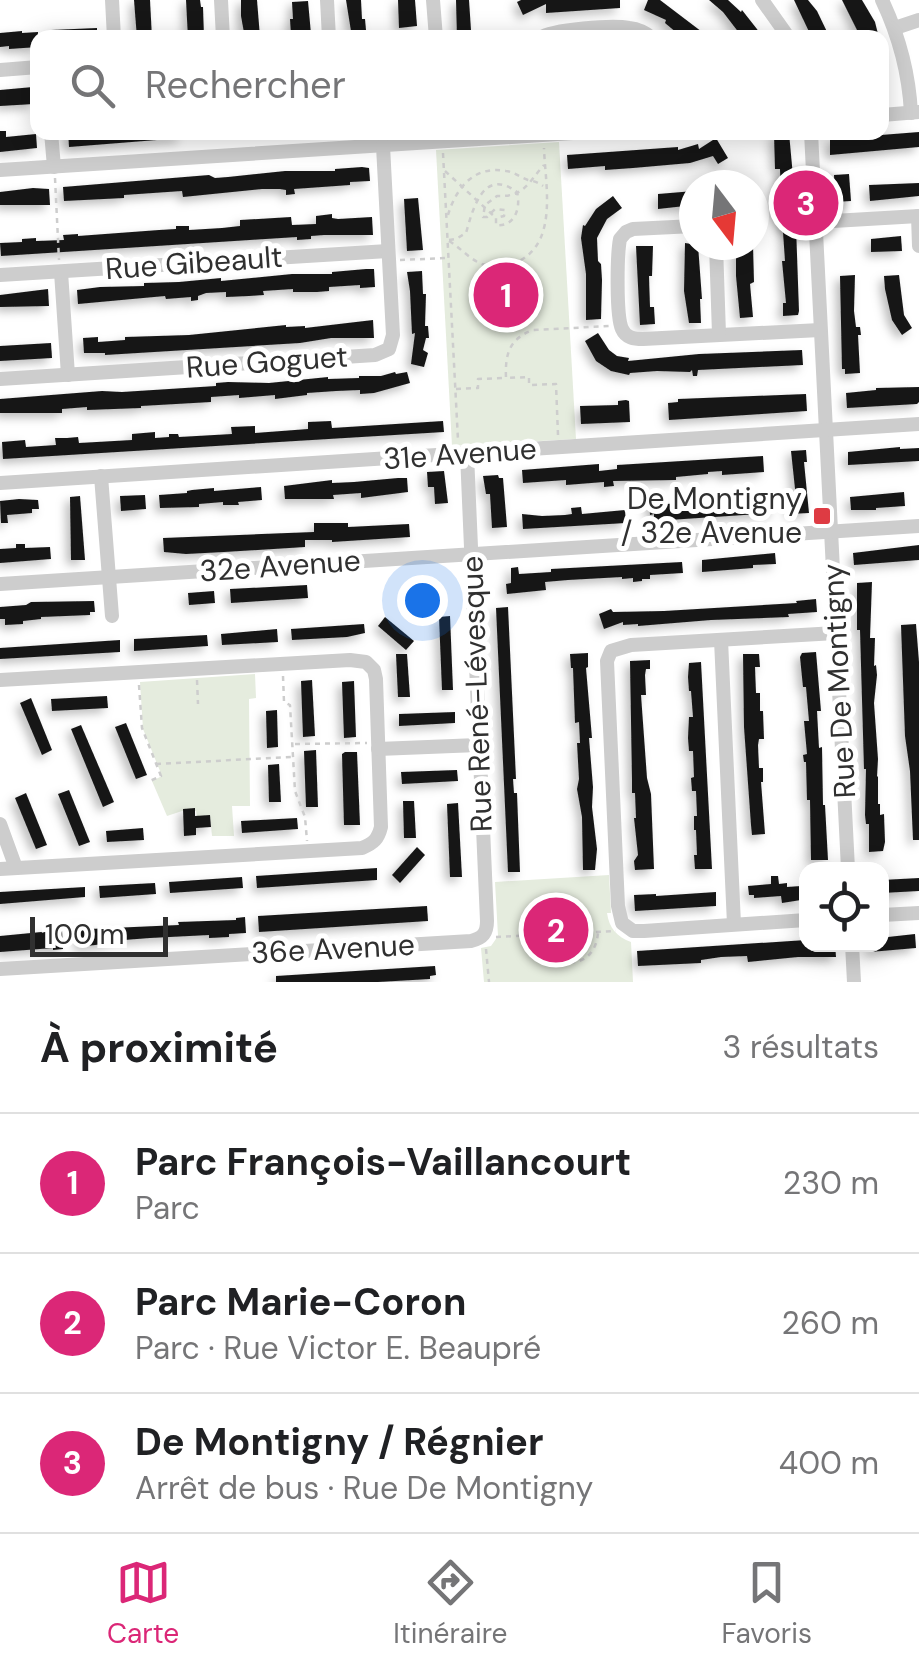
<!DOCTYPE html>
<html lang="fr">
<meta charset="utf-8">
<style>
body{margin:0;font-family:"DM Sans",sans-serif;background:#f6f6f6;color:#202124}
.controls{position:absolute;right:30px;bottom:30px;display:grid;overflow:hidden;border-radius:20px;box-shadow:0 5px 25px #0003}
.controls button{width:90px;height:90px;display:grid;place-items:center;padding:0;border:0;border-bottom:2px solid #e0e0e0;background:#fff;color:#202124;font:50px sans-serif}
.compass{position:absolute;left:679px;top:170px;width:90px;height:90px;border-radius:50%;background:#fff;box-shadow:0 5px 25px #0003;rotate:164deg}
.scale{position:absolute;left:30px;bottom:25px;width:138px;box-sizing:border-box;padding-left:10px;border:5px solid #303030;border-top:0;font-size:28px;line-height:35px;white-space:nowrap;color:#303030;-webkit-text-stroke:8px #fff;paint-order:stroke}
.you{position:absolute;left:422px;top:600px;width:35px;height:35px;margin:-25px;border:8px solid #fff;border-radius:50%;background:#1a73e8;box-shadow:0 0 0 15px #1a73e833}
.badge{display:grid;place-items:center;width:65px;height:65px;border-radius:50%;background:#db2777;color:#fff;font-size:32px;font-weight:700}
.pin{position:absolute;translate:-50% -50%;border:5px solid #fff;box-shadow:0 2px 10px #0006}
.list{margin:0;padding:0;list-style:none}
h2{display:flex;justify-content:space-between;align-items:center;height:130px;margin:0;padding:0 40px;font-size:42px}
h2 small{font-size:32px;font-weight:400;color:#757577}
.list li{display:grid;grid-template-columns:65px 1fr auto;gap:30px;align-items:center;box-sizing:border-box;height:140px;padding:0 40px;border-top:2px solid #e0e0e0}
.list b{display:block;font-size:38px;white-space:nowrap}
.list p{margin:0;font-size:32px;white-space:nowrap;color:#757577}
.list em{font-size:32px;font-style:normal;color:#757577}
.icon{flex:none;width:55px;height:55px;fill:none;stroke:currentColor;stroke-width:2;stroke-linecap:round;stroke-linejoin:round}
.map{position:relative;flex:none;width:919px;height:982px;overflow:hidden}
.search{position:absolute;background:#fff;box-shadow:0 5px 25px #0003;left:30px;right:30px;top:30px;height:110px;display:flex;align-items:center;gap:25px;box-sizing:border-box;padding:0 35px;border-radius:20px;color:#757577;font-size:38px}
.sheet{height:550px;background:#fff}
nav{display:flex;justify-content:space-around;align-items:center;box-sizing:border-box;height:140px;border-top:2px solid #e0e0e0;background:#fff;font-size:28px;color:#757577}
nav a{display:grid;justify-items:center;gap:5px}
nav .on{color:#db2777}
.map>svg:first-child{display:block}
.green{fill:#e5ecde}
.building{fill:#171717;filter:url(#shadow)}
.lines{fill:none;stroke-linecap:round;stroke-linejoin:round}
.path{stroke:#cdcdcd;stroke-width:2.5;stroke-dasharray:5 5;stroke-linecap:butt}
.minor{stroke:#cdcdcd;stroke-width:14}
.poi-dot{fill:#de3b43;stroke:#fff;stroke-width:4}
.labels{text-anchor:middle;stroke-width:10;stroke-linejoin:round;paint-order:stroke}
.street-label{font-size:30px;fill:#303030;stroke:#fff}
.poi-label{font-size:30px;fill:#303030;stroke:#fff;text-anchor:end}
</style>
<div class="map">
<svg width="919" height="982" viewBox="0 0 919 982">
<defs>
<filter id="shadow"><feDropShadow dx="-4.5" dy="4.5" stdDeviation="5" flood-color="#0004"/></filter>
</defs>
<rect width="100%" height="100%" fill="#fff"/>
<g class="green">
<polygon points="559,142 576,439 452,446 436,150"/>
<polygon points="255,674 256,698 249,699 250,806 232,806 234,836 212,836 210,816 197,816 196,811 182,811 167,816 152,781 162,776 143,729 140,682"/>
<path d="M609,875L611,913H607C609,928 617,937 631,942L633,982H484L481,948L491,946L498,936L495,882Z"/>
</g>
<g class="building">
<polygon points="134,0 150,0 152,38 137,38"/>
<polygon points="186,0 200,0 201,7 203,7 204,37 188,38"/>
<polygon points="241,0 257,0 260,37 245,38 241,16"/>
<polygon points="346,0 361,0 362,19 365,19 366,30 351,31"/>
<polygon points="398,0 415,0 417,26 399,28"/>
<polygon points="456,0 469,0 471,30 468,30 469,38 457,38"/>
<polygon points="521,0 620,0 620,8 546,13 546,4 523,15 517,2"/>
<polygon points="648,0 660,0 710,38 683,38 665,23 666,20 644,10"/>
<polygon points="709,0 728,0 741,12 742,10 764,38 743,38 723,12"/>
<polygon points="794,0 808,0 817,11 830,38 812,38"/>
<polygon points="842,0 862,0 875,22 878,34 861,38"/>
<polygon points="308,1 311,34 291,35 290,19 293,19 292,2"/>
<polygon points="97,28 97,38 51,38 51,30"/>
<polygon points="22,31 22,33 38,32 38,47 9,49 9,46 0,47 0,33"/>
<polygon points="33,87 34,104 0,106 0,90"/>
<polygon points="0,131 6,131 6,137 36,134 37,148 0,152"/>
<polygon points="68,132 182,132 182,138 69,147"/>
<polygon points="919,132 919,147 830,155 830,139"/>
<polygon points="789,133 795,198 799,311 798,315 783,316 783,303 786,303 782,261 785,261 783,232 782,213 779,213 779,199 781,199 780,169 775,169 774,134"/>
<polygon points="716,138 728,158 718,164 713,156 690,163 633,168 605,170 605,166 568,169 567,155 678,147 678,150 698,144 699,149"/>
<polygon points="362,167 369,168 370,181 350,182 350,185 294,189 295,194 286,195 286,190 280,189 262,189 183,197 182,191 124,195 124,198 64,201 63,187 209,175 215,178 228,177 285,171 335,171 335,169"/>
<polygon points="849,174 851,201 835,202 834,175"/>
<polygon points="919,183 919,196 870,201 869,185"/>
<polygon points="33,188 49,189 50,205 0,205 0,192"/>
<polygon points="694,191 694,205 658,209 658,194"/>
<polygon points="613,196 622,208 607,219 597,238 598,261 601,264 602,280 601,319 586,320 586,274 581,238 583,225 585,226 596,209"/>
<polygon points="418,198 423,250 407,251 404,199"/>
<polygon points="332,214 332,218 338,219 372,217 373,235 324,235 311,236 311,239 297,240 297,237 1,256 0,243 22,242 22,239 36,238 36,241 64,240 63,235 78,234 78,236 159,230 176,229 176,226 189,226 189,230 222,228 240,226 240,220 291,217 292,225 316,224 316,216"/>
<polygon points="901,236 902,251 871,252 871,239"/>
<polygon points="685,243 698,245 702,299 700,299 701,323 689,323 684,291"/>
<polygon points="737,245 753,245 754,282 750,284 753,317 740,318 736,276 736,255 739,255"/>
<polygon points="636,246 653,246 652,276 649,276 650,307 654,307 655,324 640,325"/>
<polygon points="366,269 374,269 375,287 360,288 360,285 329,287 329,291 317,292 293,292 293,289 263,291 264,295 249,296 226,297 226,292 206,293 198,296 198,300 191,301 191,297 166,299 165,296 78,304 77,290 100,287 144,286 144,283 179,282 221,278 221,281 292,274 332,274 332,272"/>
<polygon points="422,271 423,294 426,294 425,326 428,326 429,338 426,338 423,350 428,353 424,367 411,364 415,333 412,334 410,291 407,272"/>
<polygon points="855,275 854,311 856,327 860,327 861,335 858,335 860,373 845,374 845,369 842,369 840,276"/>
<polygon points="899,275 904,315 912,328 902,335 892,320 885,289 884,276"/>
<polygon points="48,289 49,306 0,307 0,295"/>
<polygon points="373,320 374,338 331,338 300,343 105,355 105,353 84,353 83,338 98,337 98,342 125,340 125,337 189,335 286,325 286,327 305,326 305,328"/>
<polygon points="598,333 609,350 617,356 629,358 628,361 699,354 802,350 803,365 698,370 697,376 693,376 692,370 690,372 657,371 630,373 629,375 611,371 596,361 585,341"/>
<polygon points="51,343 52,358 0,361 0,346"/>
<polygon points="395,372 396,374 407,372 410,383 374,393 360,394 360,390 336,391 307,393 307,395 275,399 275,395 239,398 239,395 211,397 211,402 141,406 141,408 87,410 87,407 62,409 62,413 0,413 0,399 102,391 122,392 216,386 216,383 228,382 269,383 328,377 328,379 359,378 359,376 381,376"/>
<polygon points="919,387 919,402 917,404 847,408 846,393 876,390 876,388"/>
<polygon points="806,394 807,411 669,420 668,403 678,402 678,399"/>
<polygon points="626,400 629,401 630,422 581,424 580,406 618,405 618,401"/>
<polygon points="331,421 332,428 443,421 444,432 3,459 2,442 25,440 26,447 56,445 55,438 67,438 78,437 79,443 132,440 132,434 155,432 155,438 169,437 169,434 178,434 179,437 232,434 231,427 255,426 255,433 308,429 308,422"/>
<polygon points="900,447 900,449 919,448 919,461 848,465 848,452"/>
<polygon points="806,450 807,462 804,462 809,513 790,514 789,499 796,498 791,451"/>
<polygon points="763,456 764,472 722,475 722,471 708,472 708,474 676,477 676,480 613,481 614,486 604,487 604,482 566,485 566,480 523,483 522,470 599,464 599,471 617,469 617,465"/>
<polygon points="444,471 448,503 435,504 434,487 428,487 427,472"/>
<polygon points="498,475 499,478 503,478 507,527 492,528 490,494 486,494 483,476"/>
<polygon points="398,478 407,478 408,492 361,498 361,493 333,495 334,499 285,499 284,486 332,480 332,483 354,482"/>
<polygon points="261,487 262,500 238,502 239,505 223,505 223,502 199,504 199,507 160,508 159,495 187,493 187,491 192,490 214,488 214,491"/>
<polygon points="904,492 905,506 876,508 876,510 851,510 850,497"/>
<polygon points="145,495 146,509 121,511 120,496"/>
<polygon points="80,496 85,560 71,560 70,497"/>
<polygon points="666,497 666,504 682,503 682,507 758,502 758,500 774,499 774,513 654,521 654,514 650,515 649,498"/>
<polygon points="19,499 38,500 39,509 32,509 32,513 7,515 8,523 1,523 0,501"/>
<polygon points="581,507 582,514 625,510 626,523 523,529 522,514 542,516 565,515 572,514 571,508"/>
<polygon points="314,523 348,523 348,527 409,524 410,537 332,542 332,540 305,540 305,547 224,552 186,554 164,552 163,538 314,532"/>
<polygon points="16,544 25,544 25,548 50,547 51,559 0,563 0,549 16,548"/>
<polygon points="919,545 919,560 854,565 853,553"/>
<polygon points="775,553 776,564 753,565 753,568 702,572 702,560"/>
<polygon points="682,562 683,573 650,575 650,579 642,579 642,581 633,582 633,578 622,579 622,577 568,580 545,582 546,590 507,594 506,584 511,583 511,568 518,567 519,574 551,572 551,569"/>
<polygon points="872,582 870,638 875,638 874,666 876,665 877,675 874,703 878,759 877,777 878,776 878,804 880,804 880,815 884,814 885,842 883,851 869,852 869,824 866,824 865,815 866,769 864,769 860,630 857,630 857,583"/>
<polygon points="307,585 308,598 231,603 230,589"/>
<polygon points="214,591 215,603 189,605 188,593"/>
<polygon points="816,599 817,612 788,614 789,617 711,620 638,626 638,624 623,625 623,622 604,629 599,614 611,609 613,612 664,611 797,603 796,601"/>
<polygon points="94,601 95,612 90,612 90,615 41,617 41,619 23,621 23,624 5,625 5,619 0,619 0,607 26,605 31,602"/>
<polygon points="508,607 516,779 513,779 514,793 517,793 520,872 508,872 496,608"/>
<polygon points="450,616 453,690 442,690 439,617"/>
<polygon points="385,617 414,641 406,650 378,626"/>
<polygon points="364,624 365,633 347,637 292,640 291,629"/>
<polygon points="916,624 919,662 919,840 913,840 910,771 905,736 901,625"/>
<polygon points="277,629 278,642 222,645 221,634"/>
<polygon points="207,635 208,646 134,651 134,639"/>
<polygon points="120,640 120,652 0,659 0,648"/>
<polygon points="816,652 821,711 817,711 819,748 822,747 823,805 825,805 828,860 811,860 810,800 807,800 806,762 804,762 803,755 807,754 804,721 809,721 806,687 803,687 800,657 802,653"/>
<polygon points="588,653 588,667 586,668 592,738 589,738 593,787 592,807 597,849 595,870 583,870 582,817 577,789 579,779 577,743 580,743 579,722 575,723 573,668 571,668 570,654"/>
<polygon points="396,654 407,654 410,697 398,697"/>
<polygon points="743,654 759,654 760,667 755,667 756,693 760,693 760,711 763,711 764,739 759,739 758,745 759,768 763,768 763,782 761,782 765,834 752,835 751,825 744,727"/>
<polygon points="650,660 650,669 646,669 645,675 646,695 641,695 647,778 651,794 654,869 635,870 634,861 638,855 634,818 636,818 635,793 632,793 632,780 630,661"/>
<polygon points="701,662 712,869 695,869 694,855 697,855 696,830 694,830 694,816 697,816 696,791 692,791 691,778 694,777 693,751 689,751 688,738 689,717 693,717 691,691 689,691 688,677 689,663"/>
<polygon points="312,680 315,736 303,737 301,681"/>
<polygon points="354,681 356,737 344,738 342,682"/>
<polygon points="107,696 108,708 52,711 51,699"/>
<polygon points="31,698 52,750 42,755 20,703"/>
<polygon points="277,710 278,747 267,748 266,711"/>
<polygon points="455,712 455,723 399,726 399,714"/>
<polygon points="126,723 147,775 136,779 115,727"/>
<polygon points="81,725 114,802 103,807 71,729"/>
<polygon points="316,750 318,807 306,807 304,751"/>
<polygon points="345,752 357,752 360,825 344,825 342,754"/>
<polygon points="279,764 281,802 269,802 268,765"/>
<polygon points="457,770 458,781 402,784 401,772"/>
<polygon points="69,790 90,842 79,846 58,794"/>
<polygon points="26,793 47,845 36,849 15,798"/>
<polygon points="403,801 414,801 416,838 404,838"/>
<polygon points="458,803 462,877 450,877 447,804"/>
<polygon points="195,808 195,816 210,815 211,827 196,828 196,835 184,836 183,809"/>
<polygon points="297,818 298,829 242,833 241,821"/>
<polygon points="143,828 144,840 107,842 106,831"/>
<polygon points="417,847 425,855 400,883 392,875"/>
<polygon points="377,868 377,880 257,888 256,876"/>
<polygon points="771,876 778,876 779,884 787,883 787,887 801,886 801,900 782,903 781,896 754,898 754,895 749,895 748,886 771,884"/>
<polygon points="242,877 243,888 170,893 169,882"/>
<polygon points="919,878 919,891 882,893 882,880"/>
<polygon points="155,883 156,894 100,898 99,886"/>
<polygon points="85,887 85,897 0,904 0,892"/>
<polygon points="716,892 716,906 635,911 634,895 656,894 656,896"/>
<polygon points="427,906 428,921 259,932 258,916"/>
<polygon points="245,917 246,933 229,934 229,937 209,938 209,935 150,938 111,941 111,943 79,947 77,924 89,924 89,929 179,925 178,922 236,920 236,918"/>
<polygon points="62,930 63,949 53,950 53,948 0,952 0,936"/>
<polygon points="882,930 887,930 888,937 915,934 916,948 870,952 870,944 882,944"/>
<polygon points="806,940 809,947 835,944 836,957 798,957 748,962 747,956 721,957 701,960 701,963 638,966 637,951"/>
<polygon points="435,966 436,975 430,976 430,979 378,982 276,982 276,976"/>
</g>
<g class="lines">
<g class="path">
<polyline points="443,153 458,440"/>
<polyline points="445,171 495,217"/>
<polyline points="55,178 59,260"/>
<path d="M448,215C456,188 474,165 506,171C514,172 520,177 528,180C533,181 538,182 543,186"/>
<path d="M449,240L456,239L466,233C473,209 483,167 517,192C521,208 515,227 496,225V218L504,216L505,210L495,209L487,217H483L485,205L497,196C524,197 527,184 544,165"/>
<path d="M449,241C461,248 469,259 482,264C495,268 509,266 521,260C558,239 545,183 544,148"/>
<polyline points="400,260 447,258"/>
<polyline points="456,389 478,388 478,379 504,378"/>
<path d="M558,435L556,384L529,385V377L506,378C505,354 509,339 533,330L610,326"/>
<polyline points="283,676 284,702 290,705 295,791 305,817 307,841"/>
<polyline points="197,680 198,704"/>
<polyline points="139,685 142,728 161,776 150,781"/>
<polyline points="295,744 367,743"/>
<polyline points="156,764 291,757"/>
<path d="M544,935C552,972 595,971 598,933"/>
<polyline points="496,937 616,931"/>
<polyline points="486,949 489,982"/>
</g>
<g class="minor">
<polyline points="112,0 114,38"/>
<polyline points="221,0 223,38"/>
<polyline points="327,0 329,38"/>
<polyline points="433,0 436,38"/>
<polyline points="762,0 789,38"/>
<path d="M882,0C899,36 909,73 911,113"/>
<polyline points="895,28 919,20"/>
<path d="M540,38C553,29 613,25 629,28C638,29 645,32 652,38"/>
<polyline points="0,70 38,67"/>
<polyline points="882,115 919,112"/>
<polyline points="51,132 54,167"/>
<polyline points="811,132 848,869"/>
<polyline points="0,170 588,132"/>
<polyline points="918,216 919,246"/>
<polyline points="816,222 919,216"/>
<path d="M694,226L633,229L626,232L620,239C617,255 616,316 622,329C626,338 634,339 643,339L820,330"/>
<polyline points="716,245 719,334"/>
<polyline points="61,272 68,375"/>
<polyline points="0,275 388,251"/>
<polyline points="0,379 375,355 389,349 393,335 383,146"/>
<polyline points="101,476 112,616"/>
<polyline points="0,483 919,424"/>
<polyline points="0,584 919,526"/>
<polyline points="721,640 734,924"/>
<path d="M0,680L350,660L366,662L374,670L376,679L381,827C378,839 374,843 362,848L0,869"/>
<polyline points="378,749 478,745"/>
<polyline points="0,824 16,868"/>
<polyline points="882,915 919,913"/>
<polyline points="806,920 644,931 633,931 622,923 618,906 607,661 611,651 631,645 836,633"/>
<polyline points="852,944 854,982"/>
<path d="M0,969L471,941C483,938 487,933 487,921L467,454"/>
</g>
</g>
<rect class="poi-dot" x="812" y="506" width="20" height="20" rx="5"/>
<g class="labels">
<g class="street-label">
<text transform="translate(194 263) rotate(-4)" y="10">Rue Gibeault</text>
<text transform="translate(267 362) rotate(-4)" y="10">Rue Goguet</text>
<text transform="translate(460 454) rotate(-4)" y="10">31e Avenue</text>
<text transform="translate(280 566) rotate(-4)" y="10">32e Avenue</text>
<text transform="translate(839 681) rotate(-93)" y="10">Rue De Montigny</text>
<text transform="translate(477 694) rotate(-92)" y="10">Rue René-Lévesque</text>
<text transform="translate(333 949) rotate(-3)" y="10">36e Avenue</text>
</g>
<g class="poi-label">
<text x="802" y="509">De Montigny<tspan x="802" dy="34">/ 32e Avenue</tspan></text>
</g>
</g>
</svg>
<div class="controls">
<button><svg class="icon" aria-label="locate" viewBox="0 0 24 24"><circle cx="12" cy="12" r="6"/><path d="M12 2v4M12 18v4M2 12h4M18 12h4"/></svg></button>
</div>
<svg class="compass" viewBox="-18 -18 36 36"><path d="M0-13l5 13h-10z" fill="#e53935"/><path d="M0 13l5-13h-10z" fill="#757577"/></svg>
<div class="scale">100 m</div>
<div class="you"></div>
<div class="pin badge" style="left:506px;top:295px">1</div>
<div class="pin badge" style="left:556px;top:930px">2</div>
<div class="pin badge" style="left:806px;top:203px">3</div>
<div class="search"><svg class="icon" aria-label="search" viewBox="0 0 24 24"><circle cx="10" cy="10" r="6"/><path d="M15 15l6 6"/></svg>Rechercher</div>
</div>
<section class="sheet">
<h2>À proximité<small>3 résultats</small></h2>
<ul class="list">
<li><span class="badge">1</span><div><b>Parc François-Vaillancourt</b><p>Parc</p></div><em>230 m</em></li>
<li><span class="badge">2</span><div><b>Parc Marie-Coron</b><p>Parc · Rue Victor E. Beaupré</p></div><em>260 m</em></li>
<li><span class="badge">3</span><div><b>De Montigny / Régnier</b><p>Arrêt de bus · Rue De Montigny</p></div><em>400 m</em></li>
</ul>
</section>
<nav>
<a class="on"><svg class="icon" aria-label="map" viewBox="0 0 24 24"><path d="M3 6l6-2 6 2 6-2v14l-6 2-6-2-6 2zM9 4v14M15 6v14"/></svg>Carte</a>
<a><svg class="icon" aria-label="directions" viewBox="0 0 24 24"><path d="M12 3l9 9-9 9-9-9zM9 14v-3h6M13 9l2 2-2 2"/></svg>Itinéraire</a>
<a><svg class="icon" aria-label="saved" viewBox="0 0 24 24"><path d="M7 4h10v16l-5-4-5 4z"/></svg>Favoris</a>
</nav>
